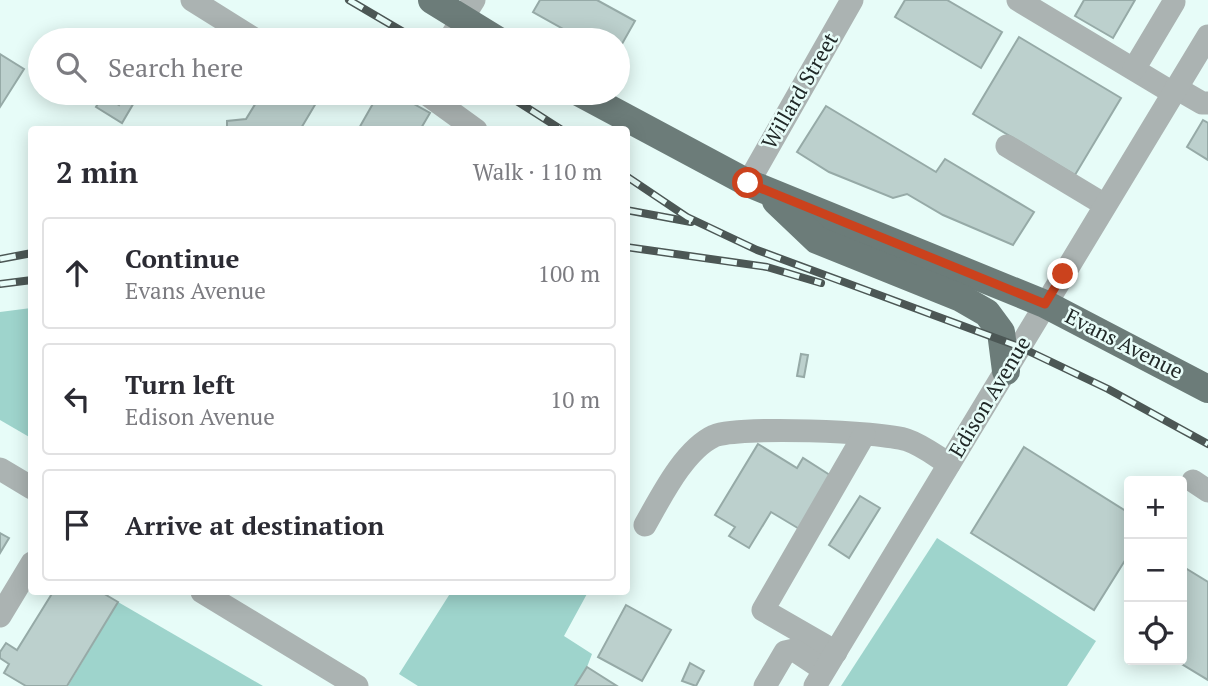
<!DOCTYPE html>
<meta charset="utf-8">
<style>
body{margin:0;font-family:"PT Serif",serif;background:#f7f7f7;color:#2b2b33}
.controls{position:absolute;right:21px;bottom:21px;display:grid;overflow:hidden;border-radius:7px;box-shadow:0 4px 18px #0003}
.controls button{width:63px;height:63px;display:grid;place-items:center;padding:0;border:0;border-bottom:2px solid #e1e1e2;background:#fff;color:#2b2b33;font:35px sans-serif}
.stop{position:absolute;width:21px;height:21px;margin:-16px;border:5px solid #cb421d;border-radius:50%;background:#fff}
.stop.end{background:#cb421d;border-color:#fff;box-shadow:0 2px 7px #0008}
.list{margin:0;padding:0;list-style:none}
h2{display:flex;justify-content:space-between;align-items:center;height:91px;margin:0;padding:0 28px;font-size:30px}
h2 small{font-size:23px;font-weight:400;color:#7c7c81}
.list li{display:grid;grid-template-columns:46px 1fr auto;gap:21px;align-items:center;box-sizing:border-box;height:112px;margin:0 14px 14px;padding:0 14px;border:2px solid #e1e1e2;border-radius:7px}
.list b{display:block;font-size:26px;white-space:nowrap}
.list p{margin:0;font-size:23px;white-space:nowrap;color:#7c7c81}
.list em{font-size:23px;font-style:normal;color:#7c7c81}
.icon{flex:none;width:38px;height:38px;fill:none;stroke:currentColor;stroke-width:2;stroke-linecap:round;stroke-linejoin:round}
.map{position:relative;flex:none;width:1208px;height:686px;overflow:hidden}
.search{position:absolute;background:#fff;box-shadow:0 4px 18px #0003;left:28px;top:28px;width:602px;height:77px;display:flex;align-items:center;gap:18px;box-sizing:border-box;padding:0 24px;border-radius:38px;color:#7c7c81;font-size:26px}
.panel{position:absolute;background:#fff;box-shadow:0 4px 18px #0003;left:28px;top:126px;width:602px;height:469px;border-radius:7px}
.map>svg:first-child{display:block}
.green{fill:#9ed4cc}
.building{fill:#bcd0cd;stroke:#96aaa7;stroke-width:2}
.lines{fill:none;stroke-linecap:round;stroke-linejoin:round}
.minor{stroke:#abb3b2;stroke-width:23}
.major{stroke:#6c7c79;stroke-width:28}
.rail-casing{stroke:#4c5755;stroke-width:8}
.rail{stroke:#e7fcf8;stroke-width:5;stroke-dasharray:16;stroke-linecap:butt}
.route{stroke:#cb421d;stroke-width:9}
.labels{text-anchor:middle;stroke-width:5;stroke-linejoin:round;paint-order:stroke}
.street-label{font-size:21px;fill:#202827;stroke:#e7fcf8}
</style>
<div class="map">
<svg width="1208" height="686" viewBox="0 0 1208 686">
<rect width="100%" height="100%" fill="#e7fcf8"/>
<g class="green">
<polygon points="31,308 32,308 31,438 0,420 0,312"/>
<polygon points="937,538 1096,641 1067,686 841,686"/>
<polygon points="451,592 588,592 564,636 592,654 587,667 575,686 418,686 399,674"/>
<polygon points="118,602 263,686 68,686"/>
</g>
<g class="building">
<polygon points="540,0 597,0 635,21 618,51 618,40 583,40 533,12"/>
<polygon points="905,0 947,0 1002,32 981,68 895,17"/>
<polygon points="1084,0 1135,0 1113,38 1075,16"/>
<polygon points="1019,37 1121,98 1075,175 973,114"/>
<polygon points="0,54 24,69 0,107"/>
<polygon points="126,93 139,94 122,123 96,107 103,95 119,105"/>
<polygon points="262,93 322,93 300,130 227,130 227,121 246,119"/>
<polygon points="379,93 394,93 430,113 420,130 358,130"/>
<polygon points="826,106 936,172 945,159 1034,212 1013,245 943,215 907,194 893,198 829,172 797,152"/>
<polygon points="1203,120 1208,123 1208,160 1187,147"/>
<polygon points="801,354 808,355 804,377 797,376"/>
<polygon points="758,444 797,468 803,458 833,477 801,530 771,512 749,548 729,536 735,527 715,515"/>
<polygon points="1024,447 1129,513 1129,554 1094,610 971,533"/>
<polygon points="860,496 880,508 849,558 829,545"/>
<polygon points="0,533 9,538 0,553"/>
<polygon points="1182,566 1208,582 1208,680 1175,660 1182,660"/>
<polygon points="53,592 101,592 118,602 67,686 26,686 4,673 9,664 0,658 0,652 6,643 17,650"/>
<polygon points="626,605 671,630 642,681 598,657"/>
<polygon points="690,663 704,671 696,686 682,681"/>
<polygon points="587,667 617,686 575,686"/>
</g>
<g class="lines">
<g class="minor">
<polyline points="192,0 256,40"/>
<polyline points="1018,0 1173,93"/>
<polyline points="449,40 474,0"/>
<polyline points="1134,69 1174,2"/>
<polyline points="1176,88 1202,103 1208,103"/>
<polyline points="425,93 476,130"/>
<polyline points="1007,146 1105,205"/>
<polyline points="748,183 852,0"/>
<polyline points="0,469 32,488"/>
<polyline points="1193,481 1208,491"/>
<path d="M645,525C661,497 684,450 714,436C738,426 881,431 907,440C922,445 936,456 949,464"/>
<polyline points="202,592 357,686"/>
<polyline points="0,616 32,563"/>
<polyline points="836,652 763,610 864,435"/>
<polyline points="765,686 785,652 794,650 824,670"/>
<polyline points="815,686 1208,36"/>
</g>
<g class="major">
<polyline points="432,0 497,40"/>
<polyline points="580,93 748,183 1045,304 1208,389"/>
<polyline points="776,201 817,240 961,298 987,313 1001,332 1006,371"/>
</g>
<g class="rail-casing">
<g id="rail">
<polyline points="349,0 417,40"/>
<polyline points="504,93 562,130"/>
<polyline points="626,176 687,217 757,250 1020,347 1108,389 1208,444"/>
<polyline points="626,210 691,222"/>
<polyline points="626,247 767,267 821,283"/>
<polyline points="0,259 32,253"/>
<polyline points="0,284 32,280"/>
</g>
</g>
<use href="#rail" class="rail"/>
</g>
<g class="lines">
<polyline class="route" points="748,183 1045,304 1063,274"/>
</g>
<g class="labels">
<g class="street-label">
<text transform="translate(800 91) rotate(-60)" y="7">Willard Street</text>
<text transform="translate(1124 344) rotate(27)" y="7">Evans Avenue</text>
<text transform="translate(990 397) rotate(-59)" y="7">Edison Avenue</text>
</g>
</g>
</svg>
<div class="controls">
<button>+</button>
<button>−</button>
<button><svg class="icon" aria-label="locate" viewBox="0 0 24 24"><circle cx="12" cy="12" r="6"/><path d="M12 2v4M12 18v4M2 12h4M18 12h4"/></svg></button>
</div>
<div class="stop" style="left:748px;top:183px"></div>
<div class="stop end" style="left:1063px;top:274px"></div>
<div class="search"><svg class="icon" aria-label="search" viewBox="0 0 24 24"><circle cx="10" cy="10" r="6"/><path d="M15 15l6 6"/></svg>Search here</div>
<section class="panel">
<h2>2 min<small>Walk · 110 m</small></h2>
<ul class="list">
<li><svg class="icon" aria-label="ahead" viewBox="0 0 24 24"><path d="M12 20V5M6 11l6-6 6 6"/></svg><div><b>Continue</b><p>Evans Avenue</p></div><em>100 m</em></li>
<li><svg class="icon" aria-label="left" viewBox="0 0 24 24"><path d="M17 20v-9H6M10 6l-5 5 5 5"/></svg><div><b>Turn left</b><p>Edison Avenue</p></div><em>10 m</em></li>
<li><svg class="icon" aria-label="arrive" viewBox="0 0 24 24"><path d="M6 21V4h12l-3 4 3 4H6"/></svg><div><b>Arrive at destination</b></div></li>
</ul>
</section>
</div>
